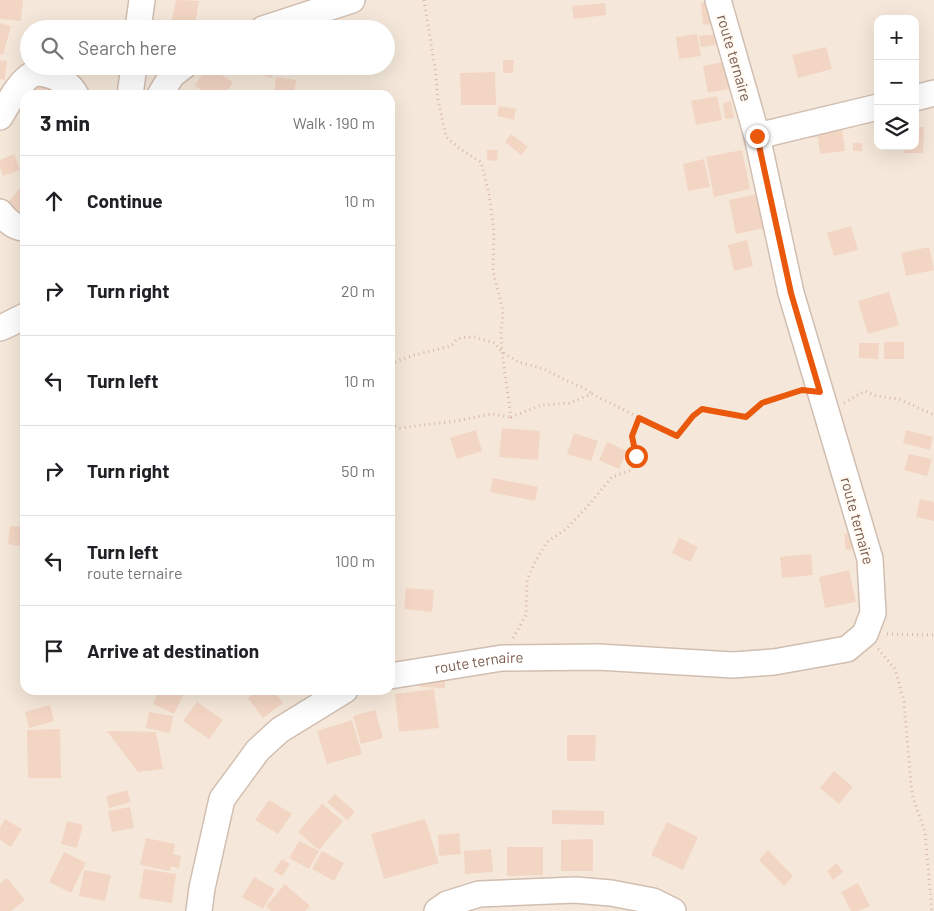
<!DOCTYPE html>
<meta charset="utf-8">
<style>
body{margin:0;font-family:Barlow,sans-serif;background:#f2f2f2;color:#202124}
.controls{position:absolute;right:15px;top:15px;display:grid;overflow:hidden;border-radius:10px;box-shadow:0 5px 20px #0002}
.controls button{width:45px;height:45px;display:grid;place-items:center;padding:0;border:0;border-bottom:1px solid #e0e0e0;background:#fff;color:#202124;font:25px sans-serif}
.stop{position:absolute;width:15px;height:15px;margin:-11px;border:4px solid #ea580c;border-radius:50%;background:#fff}
.stop.end{background:#ea580c;border-color:#fff;box-shadow:0 1px 5px #0008}
.list{margin:0;padding:0;list-style:none}
h2{display:flex;justify-content:space-between;align-items:center;height:65px;margin:0;padding:0 20px;font-size:21px}
h2 small{font-size:16px;font-weight:400;color:#757577}
.list li{display:grid;grid-template-columns:32px 1fr auto;gap:15px;align-items:center;box-sizing:border-box;height:90px;padding:0 20px;border-top:1px solid #e0e0e0}
.list b{display:block;font-size:19px;white-space:nowrap}
.list p{margin:0;font-size:16px;white-space:nowrap;color:#757577}
.list em{font-size:16px;font-style:normal;color:#757577}
.icon{flex:none;width:28px;height:28px;fill:none;stroke:currentColor;stroke-width:2;stroke-linecap:round;stroke-linejoin:round}
.map{position:relative;flex:none;width:934px;height:911px;overflow:hidden}
.search{position:absolute;background:#fff;box-shadow:0 5px 20px #0002;left:20px;top:20px;width:375px;height:55px;display:flex;align-items:center;gap:12px;box-sizing:border-box;padding:0 18px;border-radius:28px;color:#757577;font-size:19px}
.panel{position:absolute;background:#fff;box-shadow:0 5px 20px #0002;left:20px;top:90px;width:375px;height:605px;border-radius:15px}
.map>svg:first-child{display:block}
.residential{fill:#f5e8da;fill-rule:evenodd}
.building{fill:#f3d5c3}
.lines{fill:none;stroke-linecap:round;stroke-linejoin:round}
.minor-casing{stroke:#d1beb0;stroke-width:28}
.path{stroke:#d9b8a5;stroke-width:3;stroke-dasharray:1 4;stroke-linecap:butt}
.minor{stroke:#fff;stroke-width:25}
.route{stroke:#ea580c;stroke-width:6}
.labels{text-anchor:middle;stroke-width:5;stroke-linejoin:round;paint-order:stroke}
.street-label{font-size:15px;fill:#7a5c4d;stroke:#fffaf3}
</style>
<div class="map">
<svg width="934" height="911" viewBox="0 0 934 911">
<rect width="100%" height="100%" fill="#fdf6ec"/>
<path class="residential" d="M0,0H934V911H0ZM878,19H915V146H878ZM29,29H386V66H29ZM25,95H390V690H25Z"/>
<g class="building">
<polygon points="0,0 23,0 21,21 0,19"/>
<polygon points="176,0 199,1 195,24 172,20"/>
<polygon points="724,0 727,22 703,25 701,3"/>
<polygon points="605,3 606,15 574,19 572,6"/>
<polygon points="0,23 11,26 3,55 0,54"/>
<polygon points="697,34 701,56 679,59 676,37"/>
<polygon points="719,34 721,44 701,47 699,36"/>
<polygon points="26,35 29,35 29,62 24,62"/>
<polygon points="826,47 832,69 798,78 792,55"/>
<polygon points="0,60 7,61 5,80 0,79"/>
<polygon points="503,60 514,60 513,73 503,73"/>
<polygon points="728,61 733,88 708,93 703,66"/>
<polygon points="207,66 233,82 225,95 209,95 195,86"/>
<polygon points="245,66 276,66 272,78 244,70"/>
<polygon points="296,66 324,66 321,75"/>
<polygon points="495,72 496,105 461,105 460,73"/>
<polygon points="276,77 296,80 294,95 274,94"/>
<polygon points="30,84 57,88 56,95 29,95"/>
<polygon points="717,96 722,120 696,125 691,101"/>
<polygon points="731,101 734,118 725,119 723,103"/>
<polygon points="499,106 516,109 514,120 497,116"/>
<polygon points="841,121 845,151 820,154 818,137 812,138 811,125"/>
<polygon points="915,127 924,127 923,153 904,153 904,146 915,146"/>
<polygon points="511,134 528,147 521,155 505,142"/>
<rect x="853" y="143" width="9" height="8"/>
<polygon points="487,150 498,150 497,161 487,160"/>
<polygon points="742,150 750,189 714,197 706,157"/>
<polygon points="14,154 20,170 3,176 0,168 0,160"/>
<polygon points="704,159 710,187 688,191 683,164"/>
<polygon points="25,182 25,217 8,202"/>
<polygon points="772,191 779,225 736,234 729,200"/>
<polygon points="851,226 858,250 834,256 827,233"/>
<polygon points="747,240 753,266 734,271 728,245"/>
<polygon points="929,247 934,270 906,276 901,253"/>
<polygon points="889,292 899,325 868,334 858,301"/>
<rect x="884" y="342" width="20" height="17"/>
<polygon points="859,343 879,343 878,359 859,358"/>
<polygon points="502,428 540,431 538,460 499,457"/>
<polygon points="476,430 482,451 457,459 450,438"/>
<polygon points="906,430 933,437 930,450 903,443"/>
<polygon points="574,433 598,441 591,461 567,454"/>
<polygon points="607,442 627,451 619,469 599,460"/>
<polygon points="909,454 932,459 927,476 904,470"/>
<polygon points="493,478 538,487 535,501 490,492"/>
<polygon points="920,499 934,502 934,521 916,517"/>
<polygon points="10,526 25,527 25,547 8,544"/>
<polygon points="868,530 871,547 846,550 844,534"/>
<polygon points="679,538 698,547 690,562 672,553"/>
<polygon points="811,554 813,575 782,578 780,557"/>
<polygon points="849,570 856,602 825,608 819,577"/>
<polygon points="406,588 434,590 432,612 404,609"/>
<polygon points="420,679 445,679 445,688 420,687"/>
<polygon points="434,689 439,728 399,732 395,694"/>
<polygon points="159,690 172,690 183,695 174,714 153,704"/>
<polygon points="258,690 273,690 283,703 263,718 248,698"/>
<polygon points="197,702 223,720 209,739 183,721"/>
<polygon points="50,705 54,721 29,728 25,712"/>
<polygon points="375,710 383,738 361,744 353,716"/>
<polygon points="149,712 173,716 170,733 146,728"/>
<polygon points="352,720 362,754 327,764 317,731"/>
<polygon points="60,729 61,778 28,778 27,730"/>
<polygon points="107,731 156,732 163,769 138,772"/>
<polygon points="567,735 596,735 595,761 567,761"/>
<polygon points="834,771 853,787 839,804 820,788"/>
<polygon points="127,790 131,802 109,808 106,796"/>
<polygon points="335,794 355,812 347,820 327,802"/>
<polygon points="269,800 292,814 278,834 255,820"/>
<polygon points="322,804 343,821 319,850 298,832"/>
<polygon points="130,807 134,828 112,832 108,811"/>
<polygon points="552,810 604,811 604,825 552,824"/>
<polygon points="5,819 22,829 11,847 0,840 0,828"/>
<polygon points="425,819 439,863 384,879 371,834"/>
<polygon points="67,821 83,825 77,848 61,844"/>
<polygon points="667,822 698,837 683,870 651,855"/>
<polygon points="459,833 461,854 439,856 438,835"/>
<polygon points="146,838 175,844 173,854 181,856 179,868 171,866 170,871 140,865"/>
<polygon points="593,839 593,871 561,871 561,840"/>
<polygon points="299,841 319,851 309,869 289,858"/>
<polygon points="507,847 543,847 543,875 507,876"/>
<polygon points="491,849 493,872 465,874 464,851"/>
<polygon points="768,850 793,876 784,886 759,860"/>
<polygon points="322,851 344,863 334,881 312,869"/>
<polygon points="64,852 86,863 71,893 49,882"/>
<polygon points="282,859 290,864 282,876 274,871"/>
<polygon points="837,863 843,872 833,880 827,871"/>
<polygon points="144,869 176,874 172,903 139,898"/>
<polygon points="84,870 111,875 105,901 79,896"/>
<polygon points="254,877 275,889 263,909 242,897"/>
<polygon points="7,878 25,900 11,911 0,911 0,883"/>
<polygon points="858,883 870,906 858,911 851,911 841,892"/>
<polygon points="285,884 310,906 305,911 271,911 266,906"/>
</g>
<g class="lines">
<g class="minor-casing">
<g id="minor">
<polyline points="138,29 142,0"/>
<polyline points="263,29 352,0"/>
<polyline points="130,95 134,66"/>
<polyline points="160,95 172,75 184,66"/>
<polyline points="915,98 934,93"/>
<path d="M0,117C8,104 19,81 33,74C39,72 46,74 52,76C63,80 71,85 76,95"/>
<polyline points="757,136 878,107"/>
<path d="M0,212C6,220 15,228 25,228"/>
<polyline points="0,328 7,325 25,316"/>
<path id="s1" d="M390,676L502,658L598,657L733,665L774,662L847,649L865,634L873,613L870,559L791,293L757,136L718,0"/>
<polyline points="199,911 202,888 222,799 258,750 280,730 345,690"/>
<polyline points="437,911 447,904 479,894 575,890 611,893 653,901 673,911"/>
</g>
</g>
<g class="path">
<polyline points="424,0 435,68 438,99 446,137 460,149 481,162 489,194 494,232 493,271 503,311 501,335 502,352 511,417 542,405 569,403 592,394 677,436 693,416 702,409 746,417 762,403 798,391"/>
<polyline points="390,363 395,362 411,356 451,346 457,339 467,337 475,337 495,343 502,352 518,362 544,369 563,379 584,388 592,394"/>
<polyline points="844,403 865,391 876,396 899,399 934,415"/>
<polyline points="390,425 400,428 456,421 492,414 511,417"/>
<polyline points="887,634 934,635"/>
<polyline points="513,638 526,615 527,580 536,560 547,542 566,529 587,507 612,477 632,470 636,456 632,436 639,418"/>
<polyline points="878,649 895,669 904,702 912,795 925,832 932,911"/>
</g>
<use href="#minor" class="minor"/>
</g>
<g class="lines">
<polyline class="route" points="636,456 632,436 639,418 677,436 693,416 702,409 746,417 762,403 802,390 820,392 791,293 757,136"/>
</g>
<g class="labels">
<g class="street-label">
<text transform="translate(734 58) rotate(74)" y="5">route ternaire</text>
<text transform="translate(857 521) rotate(75)" y="5">route ternaire</text>
<text dy="5" stroke="none"><textPath href="#s1" startOffset="90">route ternaire</textPath></text>
</g>
</g>
</svg>
<div class="controls">
<button>+</button>
<button>−</button>
<button><svg class="icon" aria-label="layers" viewBox="0 0 24 24"><path d="M12 4l9 5-9 5-9-5zM3 14l9 5 9-5"/></svg></button>
</div>
<div class="stop" style="left:636px;top:456px"></div>
<div class="stop end" style="left:757px;top:136px"></div>
<div class="search"><svg class="icon" aria-label="search" viewBox="0 0 24 24"><circle cx="10" cy="10" r="6"/><path d="M15 15l6 6"/></svg>Search here</div>
<section class="panel">
<h2>3 min<small>Walk · 190 m</small></h2>
<ul class="list">
<li><svg class="icon" aria-label="ahead" viewBox="0 0 24 24"><path d="M12 20V5M6 11l6-6 6 6"/></svg><div><b>Continue</b></div><em>10 m</em></li>
<li><svg class="icon" aria-label="right" viewBox="0 0 24 24"><path d="M7 20v-9h11M14 6l5 5-5 5"/></svg><div><b>Turn right</b></div><em>20 m</em></li>
<li><svg class="icon" aria-label="left" viewBox="0 0 24 24"><path d="M17 20v-9H6M10 6l-5 5 5 5"/></svg><div><b>Turn left</b></div><em>10 m</em></li>
<li><svg class="icon" aria-label="right" viewBox="0 0 24 24"><path d="M7 20v-9h11M14 6l5 5-5 5"/></svg><div><b>Turn right</b></div><em>50 m</em></li>
<li><svg class="icon" aria-label="left" viewBox="0 0 24 24"><path d="M17 20v-9H6M10 6l-5 5 5 5"/></svg><div><b>Turn left</b><p>route ternaire</p></div><em>100 m</em></li>
<li><svg class="icon" aria-label="arrive" viewBox="0 0 24 24"><path d="M6 21V4h12l-3 4 3 4H6"/></svg><div><b>Arrive at destination</b></div></li>
</ul>
</section>
</div>
